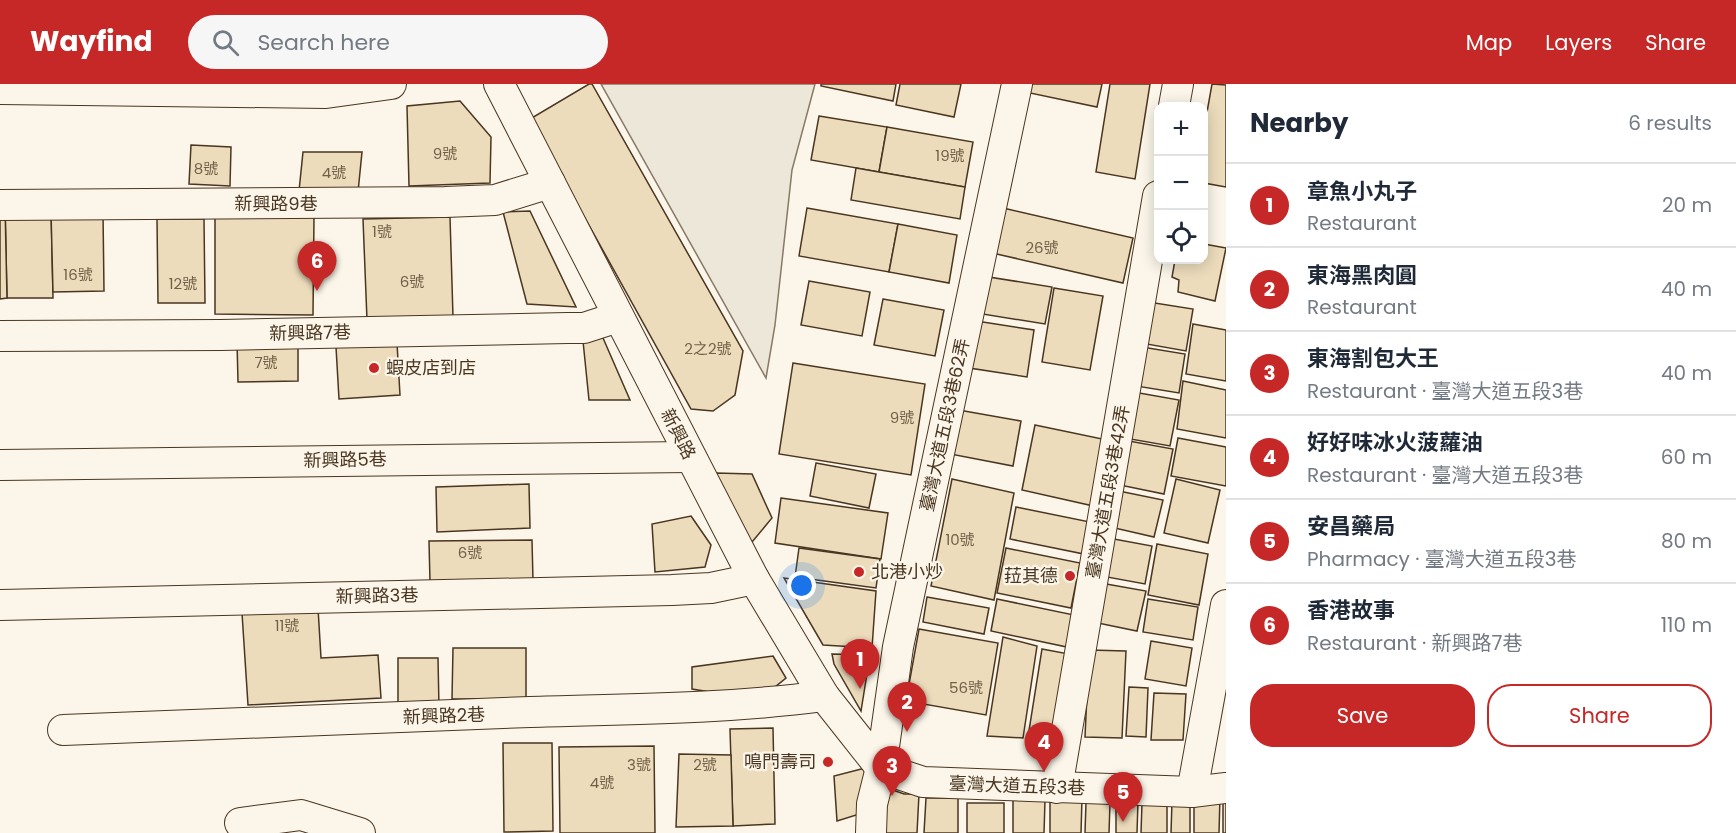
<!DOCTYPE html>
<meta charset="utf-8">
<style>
body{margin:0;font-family:Poppins,"Noto Sans TC",sans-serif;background:#f6f6f7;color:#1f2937}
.controls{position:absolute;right:18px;top:18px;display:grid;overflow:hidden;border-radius:12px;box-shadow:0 3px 15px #0003}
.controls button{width:54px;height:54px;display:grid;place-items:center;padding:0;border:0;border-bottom:2px solid #e0e1e3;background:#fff;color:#1f2937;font:30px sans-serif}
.you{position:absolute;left:802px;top:502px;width:21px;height:21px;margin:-15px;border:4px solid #fff;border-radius:50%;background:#1a73e8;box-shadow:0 0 0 9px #1a73e833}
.badge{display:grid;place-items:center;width:39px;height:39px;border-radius:50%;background:#c62828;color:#fff;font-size:20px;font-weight:700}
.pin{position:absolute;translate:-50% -50px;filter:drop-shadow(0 2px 3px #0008)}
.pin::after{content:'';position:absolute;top:32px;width:21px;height:18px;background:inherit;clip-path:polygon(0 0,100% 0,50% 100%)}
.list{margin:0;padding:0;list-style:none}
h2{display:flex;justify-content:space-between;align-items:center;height:78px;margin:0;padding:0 24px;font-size:26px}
h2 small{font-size:20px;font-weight:400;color:#747a83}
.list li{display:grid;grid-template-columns:39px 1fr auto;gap:18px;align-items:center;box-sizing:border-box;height:84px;padding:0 24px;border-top:2px solid #e0e1e3}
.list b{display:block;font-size:22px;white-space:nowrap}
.list p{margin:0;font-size:20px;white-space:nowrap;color:#747a83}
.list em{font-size:20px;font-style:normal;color:#747a83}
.actions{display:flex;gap:12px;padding:18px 24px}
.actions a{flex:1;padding:14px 0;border:2px solid #c62828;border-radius:24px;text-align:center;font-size:21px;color:#c62828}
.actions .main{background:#c62828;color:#fff}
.icon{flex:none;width:33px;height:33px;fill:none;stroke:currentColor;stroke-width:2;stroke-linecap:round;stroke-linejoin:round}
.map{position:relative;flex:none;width:1226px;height:749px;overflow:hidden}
header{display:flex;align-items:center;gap:36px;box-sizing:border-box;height:84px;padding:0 30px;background:#c62828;color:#fff}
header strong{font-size:28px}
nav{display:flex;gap:33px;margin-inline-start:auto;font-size:21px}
.search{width:420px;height:54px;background:#f6f6f7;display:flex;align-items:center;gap:15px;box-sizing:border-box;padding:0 21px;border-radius:33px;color:#747a83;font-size:22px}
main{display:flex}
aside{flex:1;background:#fff}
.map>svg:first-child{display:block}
.parking{fill:#ede7d9;stroke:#887966;stroke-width:1.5}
.building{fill:#ecdcbc;stroke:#4a3520;stroke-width:1.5}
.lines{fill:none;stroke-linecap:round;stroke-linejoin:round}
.minor-casing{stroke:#4a3520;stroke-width:32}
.minor{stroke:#fbf6e9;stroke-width:30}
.poi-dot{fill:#c62828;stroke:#fbf6e9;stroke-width:2}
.labels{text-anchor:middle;stroke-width:4.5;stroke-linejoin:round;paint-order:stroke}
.number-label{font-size:15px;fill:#725f47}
.street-label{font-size:18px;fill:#4a3520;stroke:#fbf6e9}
.poi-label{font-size:18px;fill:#4a3520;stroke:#fbf6e9;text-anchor:start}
</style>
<header>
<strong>Wayfind</strong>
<div class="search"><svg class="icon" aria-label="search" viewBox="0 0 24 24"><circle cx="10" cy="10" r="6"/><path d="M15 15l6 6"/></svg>Search here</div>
<nav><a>Map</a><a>Layers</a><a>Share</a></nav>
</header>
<main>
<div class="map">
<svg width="1226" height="749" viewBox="0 0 1226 749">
<rect width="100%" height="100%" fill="#fbf6e9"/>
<polygon class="parking" points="601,0 815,0 792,86 775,241 766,294"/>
<g class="building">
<polygon points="589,0 592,0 743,267 735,311 713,327 691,325 530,35"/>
<polygon points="821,0 896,0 893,17 821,2"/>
<polygon points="900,0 961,0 954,33 896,21"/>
<polygon points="1031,0 1102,0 1097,23 1030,9"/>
<polygon points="1110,0 1150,0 1135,95 1096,88"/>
<polygon points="1212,0 1226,1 1226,103 1204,99 1204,45"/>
<polygon points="460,17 491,53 490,99 409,102 407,22"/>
<polygon points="819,32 887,43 879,88 811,76"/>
<polygon points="887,43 973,58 965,103 879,88"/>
<polygon points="191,61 231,63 230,102 189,100"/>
<polygon points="303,68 362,68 358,108 299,107"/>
<polygon points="856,84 965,103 960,135 851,116"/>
<polygon points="51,120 53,214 7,214 5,121"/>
<polygon points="0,121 5,121 7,214 0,215"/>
<polygon points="999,123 1133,154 1123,199 988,168"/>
<polygon points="807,124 898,140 889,188 799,172"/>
<polygon points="530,127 576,223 527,220 503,128"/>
<polygon points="51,128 103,128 104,207 53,208"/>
<polygon points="215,132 314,133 313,231 215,230"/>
<polygon points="450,133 453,233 367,236 363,135"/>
<polygon points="157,135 204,135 205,219 158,219"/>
<polygon points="898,140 957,151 949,199 889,188"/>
<polygon points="1204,160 1226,164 1215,217 1178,208 1179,196 1172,193 1175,176 1204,176"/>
<polygon points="976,191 1052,203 1045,240 970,228"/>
<polygon points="809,197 870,208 862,252 801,241"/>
<polygon points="1054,204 1103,212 1090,286 1042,278"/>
<polygon points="883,215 944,226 935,272 874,261"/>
<polygon points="1142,217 1193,225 1186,267 1135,258"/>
<polygon points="970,236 1034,246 1027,293 963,283"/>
<polygon points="1193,240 1226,246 1226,297 1186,290"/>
<polygon points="603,254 630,316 589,316 583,257"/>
<polygon points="237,257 298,257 298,297 238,298"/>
<polygon points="397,259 400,311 339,315 336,263"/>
<polygon points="1136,262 1185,270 1179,309 1130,301"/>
<polygon points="793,279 925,300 911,391 779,370"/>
<polygon points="1183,297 1226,306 1226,354 1177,345"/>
<polygon points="1128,307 1179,316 1170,362 1119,353"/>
<polygon points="953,325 1021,337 1013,382 945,369"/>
<polygon points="1035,341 1112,357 1098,423 1022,406"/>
<polygon points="1178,354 1226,363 1226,402 1171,392"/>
<polygon points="1118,355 1173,365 1164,410 1110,399"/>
<polygon points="816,379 876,390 869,424 810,412"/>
<polygon points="716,389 752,390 772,434 747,464"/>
<polygon points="952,395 1014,409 994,516 931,502"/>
<polygon points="1176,395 1220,406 1208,459 1164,449"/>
<polygon points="529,400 530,444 437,448 436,403"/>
<polygon points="1114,406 1163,416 1154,453 1106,442"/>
<polygon points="781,414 888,429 881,475 775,459"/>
<polygon points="1016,423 1090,438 1084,470 1010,455"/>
<polygon points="691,432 711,461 705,483 655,488 652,440"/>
<polygon points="1103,453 1152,462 1145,500 1096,491"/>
<polygon points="532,456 533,497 430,498 429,457"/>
<polygon points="1157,460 1208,470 1199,521 1148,511"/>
<polygon points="799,464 880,475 876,504 795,493"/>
<polygon points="1006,464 1080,479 1071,524 997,509"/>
<polygon points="784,494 876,507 872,564 823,561"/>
<polygon points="1095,498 1146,507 1137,547 1088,537"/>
<polygon points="927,513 989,524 984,550 923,538"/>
<polygon points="997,515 1074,531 1067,563 991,547"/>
<polygon points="1148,515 1198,523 1193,556 1143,548"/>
<polygon points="318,524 321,574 378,571 381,614 248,621 242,529"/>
<polygon points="919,545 998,559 986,631 906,617"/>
<polygon points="1003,553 1037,562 1023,654 987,652"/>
<polygon points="1151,557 1192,564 1186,602 1145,595"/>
<polygon points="453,564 526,564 526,615 452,615"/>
<polygon points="1042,565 1069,570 1055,658 1028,653"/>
<polygon points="1089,566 1126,567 1122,654 1085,653"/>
<polygon points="832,570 870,571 861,627 834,580"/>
<polygon points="773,572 786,594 759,616 692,605 692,583"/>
<polygon points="398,574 438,574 439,624 398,624"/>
<polygon points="1129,603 1148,604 1146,653 1126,652"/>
<polygon points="1154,609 1186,610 1183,656 1151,656"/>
<polygon points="773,644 775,740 733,742 730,645"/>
<polygon points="503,659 552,659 553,747 504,748"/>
<polygon points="654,662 655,749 560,749 559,663"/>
<polygon points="679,670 731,671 733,742 676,743"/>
<polygon points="869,683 866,728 837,737 834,692"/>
<polygon points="887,699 893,706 904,710 919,710 917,749 879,749"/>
<polygon points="1050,712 1082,714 1081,749 1050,749"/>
<polygon points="1220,712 1219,749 1194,749 1194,716"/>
<rect x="1223" y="713" width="3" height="36"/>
<polygon points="926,714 958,714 958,749 924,749"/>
<polygon points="1013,716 1045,716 1044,749 1013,749"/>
<polygon points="1116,716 1138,717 1137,749 1116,749"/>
<polygon points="1190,717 1190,749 1171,749 1172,718"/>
<polygon points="1086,718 1110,719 1109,749 1085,749"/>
<rect x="967" y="719" width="37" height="30"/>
<polygon points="1142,719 1167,720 1167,749 1141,749"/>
</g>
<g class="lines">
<g class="minor-casing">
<g id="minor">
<polyline points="499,0 754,495 824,612 881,684"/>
<polyline points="0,5 326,9 391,0"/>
<polyline points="1174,22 1178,0"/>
<polyline points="0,121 445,118 495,116 550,99"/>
<polyline points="0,252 221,251 568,244 584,244 618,233"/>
<polyline points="0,381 690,373"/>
<polyline points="0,521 672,506 711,504 754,495"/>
<path d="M63,646C219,640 375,634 530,628C629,625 726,625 824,612"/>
<polyline points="881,684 923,698 1192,708 1226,704"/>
<polyline points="1057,704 1158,112"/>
<polyline points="1192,708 1226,521"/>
<polyline points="240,739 301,731 360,749"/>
<polyline points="871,749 872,720 881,684 898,563 1017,0"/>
</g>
</g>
<use href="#minor" class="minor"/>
</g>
<g class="poi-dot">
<circle cx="374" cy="284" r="6"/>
<circle cx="859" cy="488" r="6"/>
<circle cx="1070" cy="492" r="6"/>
<circle cx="828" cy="678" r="6"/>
</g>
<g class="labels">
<g class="number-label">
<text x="445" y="75">9號</text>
<text x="950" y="77">19號</text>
<text x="206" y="90">8號</text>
<text x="334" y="94">4號</text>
<text x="382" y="153">1號</text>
<text x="1042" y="169">26號</text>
<text x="78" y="196">16號</text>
<text x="412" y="203">6號</text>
<text x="183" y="205">12號</text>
<text x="708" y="270">2之2號</text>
<text x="266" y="284">7號</text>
<text x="902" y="339">9號</text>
<text x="960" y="461">10號</text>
<text x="470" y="474">6號</text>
<text x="287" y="547">11號</text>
<text x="966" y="609">56號</text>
<text x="639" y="686">3號</text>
<text x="705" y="686">2號</text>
<text x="602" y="704">4號</text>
</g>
<g class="street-label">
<text x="276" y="126">新興路9巷</text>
<text transform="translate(310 249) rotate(-1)" y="6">新興路7巷</text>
<text transform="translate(945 341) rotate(-78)" y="6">臺灣大道五段3巷62弄</text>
<text transform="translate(678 350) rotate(63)" y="6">新興路</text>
<text transform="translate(345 376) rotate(-1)" y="6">新興路5巷</text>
<text transform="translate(1108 408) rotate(-80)" y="6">臺灣大道五段3巷42弄</text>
<text transform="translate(377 512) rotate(-1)" y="6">新興路3巷</text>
<text transform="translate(444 632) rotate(-2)" y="6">新興路2巷</text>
<text transform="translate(1017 702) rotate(2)" y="6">臺灣大道五段3巷</text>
</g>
<g class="poi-label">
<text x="386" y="290">蝦皮店到店</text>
<text x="871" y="494">北港小炒</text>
<text x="1058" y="498" text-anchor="end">菈其德</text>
<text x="816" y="684" text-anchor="end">鳴門壽司</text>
</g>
</g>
</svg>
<div class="controls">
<button>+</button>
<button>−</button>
<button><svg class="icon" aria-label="locate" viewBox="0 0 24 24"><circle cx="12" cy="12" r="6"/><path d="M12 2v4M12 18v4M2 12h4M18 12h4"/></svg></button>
</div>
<div class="you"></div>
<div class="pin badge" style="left:860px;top:605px">1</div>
<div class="pin badge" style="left:907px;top:648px">2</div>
<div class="pin badge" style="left:892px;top:712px">3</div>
<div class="pin badge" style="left:1044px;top:688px">4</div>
<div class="pin badge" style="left:1123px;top:738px">5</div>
<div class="pin badge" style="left:317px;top:207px">6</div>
</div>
<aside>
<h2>Nearby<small>6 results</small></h2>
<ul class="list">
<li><span class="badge">1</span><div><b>章魚小丸子</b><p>Restaurant</p></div><em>20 m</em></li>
<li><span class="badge">2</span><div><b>東海黑肉圓</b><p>Restaurant</p></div><em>40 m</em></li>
<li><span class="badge">3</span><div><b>東海割包大王</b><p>Restaurant · 臺灣大道五段3巷</p></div><em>40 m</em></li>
<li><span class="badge">4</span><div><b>好好味冰火菠蘿油</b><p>Restaurant · 臺灣大道五段3巷</p></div><em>60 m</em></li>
<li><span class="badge">5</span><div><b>安昌藥局</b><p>Pharmacy · 臺灣大道五段3巷</p></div><em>80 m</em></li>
<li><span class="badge">6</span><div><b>香港故事</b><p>Restaurant · 新興路7巷</p></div><em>110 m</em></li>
</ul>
<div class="actions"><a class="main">Save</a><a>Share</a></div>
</aside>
</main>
